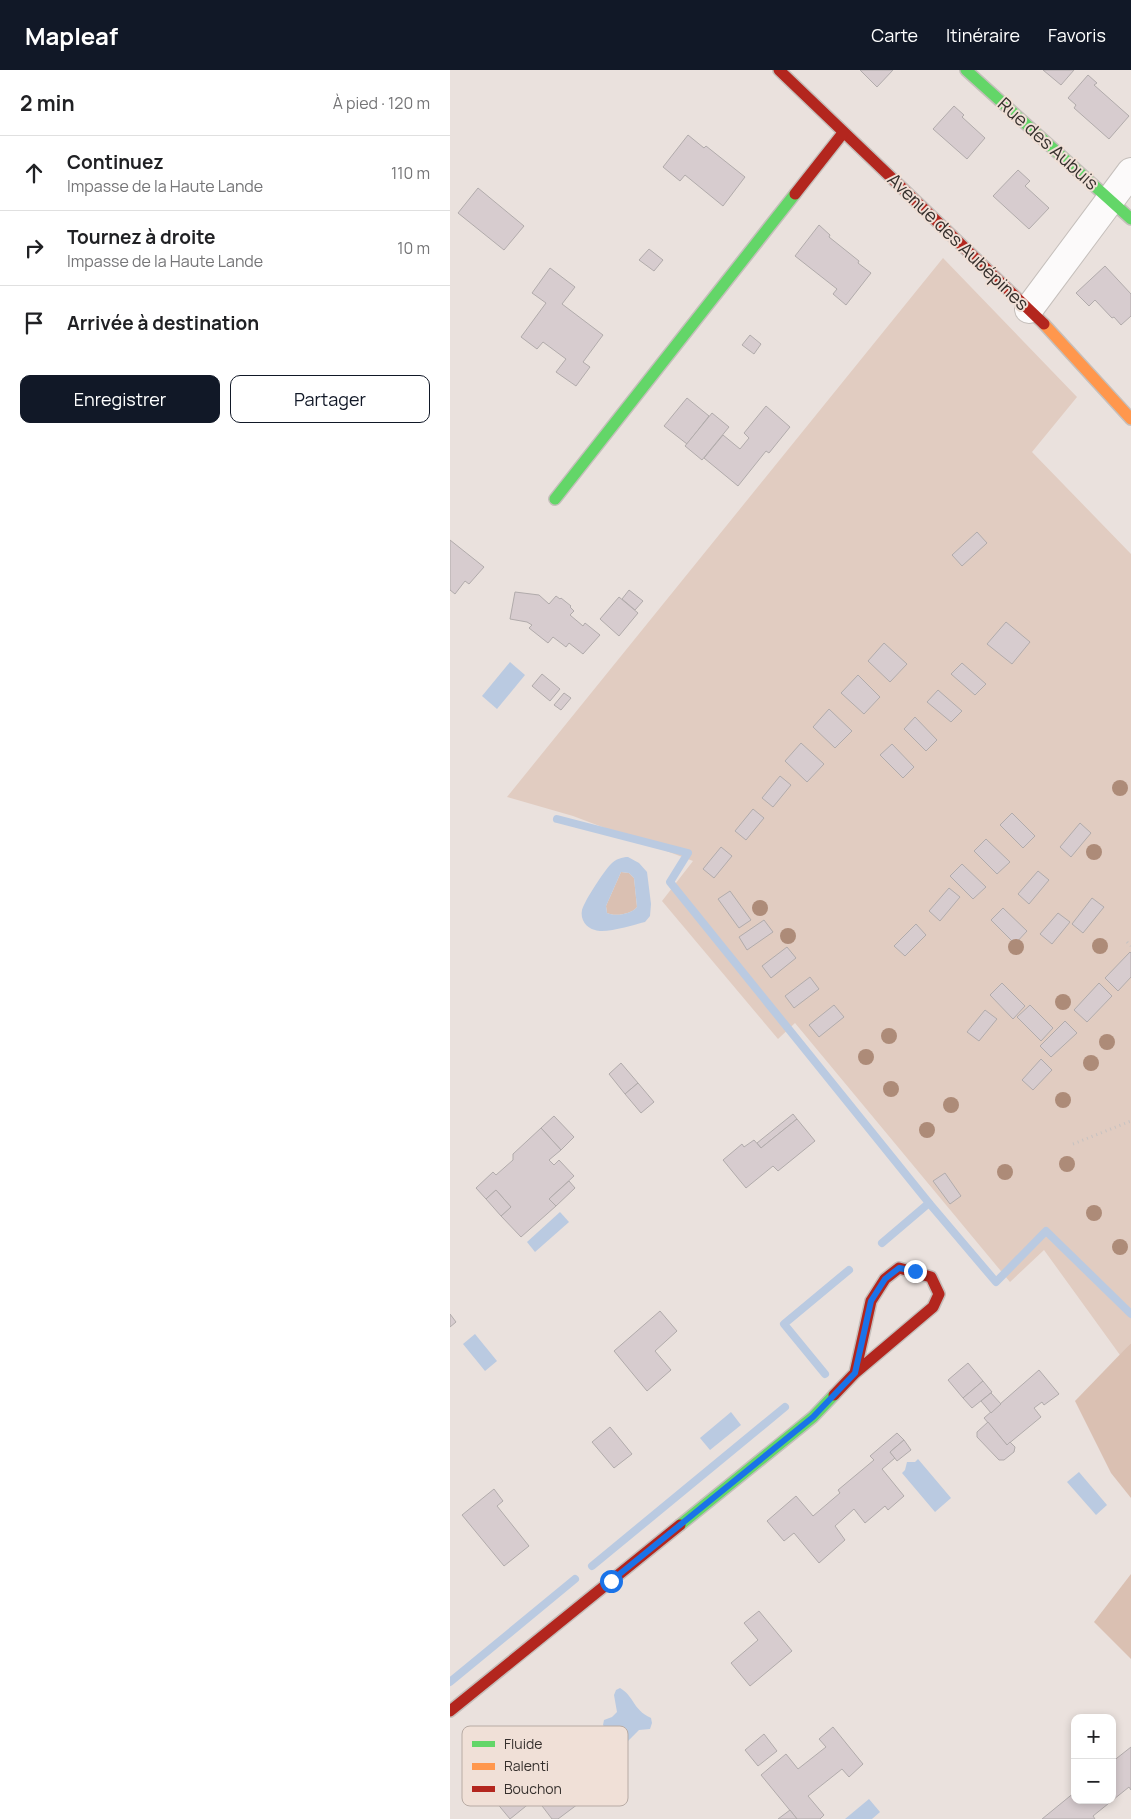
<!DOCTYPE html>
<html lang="fr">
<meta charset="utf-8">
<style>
body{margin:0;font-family:Manrope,sans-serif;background:#f2f2f2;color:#202124}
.controls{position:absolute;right:15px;bottom:15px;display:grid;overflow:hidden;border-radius:10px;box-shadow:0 2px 8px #0003}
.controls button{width:45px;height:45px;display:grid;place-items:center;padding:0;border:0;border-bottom:1px solid #e0e0e0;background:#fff;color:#202124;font:25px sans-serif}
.stop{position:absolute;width:15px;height:15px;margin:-11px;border:4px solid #1a73e8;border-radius:50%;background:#fff}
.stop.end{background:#1a73e8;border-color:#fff;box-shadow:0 1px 5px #0008}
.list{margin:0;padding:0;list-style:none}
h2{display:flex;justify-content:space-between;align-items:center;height:65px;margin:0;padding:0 20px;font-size:21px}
h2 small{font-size:16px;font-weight:400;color:#757577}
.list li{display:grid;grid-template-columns:32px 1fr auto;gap:15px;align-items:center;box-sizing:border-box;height:75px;padding:0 20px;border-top:1px solid #e0e0e0}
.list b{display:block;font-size:19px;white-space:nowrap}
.list p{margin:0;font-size:16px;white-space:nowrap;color:#757577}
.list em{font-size:16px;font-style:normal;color:#757577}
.actions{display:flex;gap:10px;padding:15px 20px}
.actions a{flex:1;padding:11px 0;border:1px solid #111827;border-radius:10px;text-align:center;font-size:18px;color:#111827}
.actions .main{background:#111827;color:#fff}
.icon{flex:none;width:28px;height:28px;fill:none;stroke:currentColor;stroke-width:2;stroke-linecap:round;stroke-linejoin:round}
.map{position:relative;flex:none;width:681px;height:1749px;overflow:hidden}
header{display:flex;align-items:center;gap:30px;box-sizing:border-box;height:70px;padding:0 25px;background:#111827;color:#fff}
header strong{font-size:24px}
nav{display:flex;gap:28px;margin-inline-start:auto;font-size:18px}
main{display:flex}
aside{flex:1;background:#fff}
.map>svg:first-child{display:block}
.green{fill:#e1ccc1}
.forest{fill:#dac0b2}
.water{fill:#bacae1;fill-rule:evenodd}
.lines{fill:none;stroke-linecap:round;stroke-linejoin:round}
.stream{stroke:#bacae1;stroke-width:8}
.building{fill:#d7cccf;stroke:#b1abab}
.street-casing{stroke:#c5bfbb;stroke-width:30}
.fast-casing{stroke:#c5bfbb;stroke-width:14}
.slow-casing{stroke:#c5bfbb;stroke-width:14}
.jam-casing{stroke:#c5bfbb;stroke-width:14}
.path{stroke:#c6c2c1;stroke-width:3;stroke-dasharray:1 4;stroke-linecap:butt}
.street{stroke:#fcfafa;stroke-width:28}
.fast{stroke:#63d668;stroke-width:11}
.slow{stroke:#ff974d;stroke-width:11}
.jam{stroke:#b3261e;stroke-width:11}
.tree{fill:#ad8b78}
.route{stroke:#1a73e8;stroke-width:6}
.labels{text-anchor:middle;stroke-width:4;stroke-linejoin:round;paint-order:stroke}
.street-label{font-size:18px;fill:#36302d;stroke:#f0e0d7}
.key{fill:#f0e0d7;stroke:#b8aba4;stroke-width:1}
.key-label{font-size:14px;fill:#36302d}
</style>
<header>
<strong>Mapleaf</strong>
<nav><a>Carte</a><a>Itinéraire</a><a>Favoris</a></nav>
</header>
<main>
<aside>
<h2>2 min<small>À pied · 120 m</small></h2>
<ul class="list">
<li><svg class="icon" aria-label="ahead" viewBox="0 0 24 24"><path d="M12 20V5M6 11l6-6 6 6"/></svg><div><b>Continuez</b><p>Impasse de la Haute Lande</p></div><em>110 m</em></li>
<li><svg class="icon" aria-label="right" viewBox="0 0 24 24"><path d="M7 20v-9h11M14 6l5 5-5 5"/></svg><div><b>Tournez à droite</b><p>Impasse de la Haute Lande</p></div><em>10 m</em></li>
<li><svg class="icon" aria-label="arrive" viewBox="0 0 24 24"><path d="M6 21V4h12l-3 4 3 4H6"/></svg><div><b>Arrivée à destination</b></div></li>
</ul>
<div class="actions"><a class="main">Enregistrer</a><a>Partager</a></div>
</aside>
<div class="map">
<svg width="681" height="1749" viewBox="0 0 681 1749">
<rect width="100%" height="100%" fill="#eae1dd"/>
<polygon class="green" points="493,188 627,327 582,382 681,484 681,1273 670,1285 594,1180 560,1212 345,953 328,969 212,831 243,791 123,746 57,727"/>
<g class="forest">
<path d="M171,802L179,803L184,808L187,837C182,844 165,847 157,843L156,836Z"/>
<polygon points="681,1273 681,1428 661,1403 625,1331"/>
<polygon points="681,1504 681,1589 644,1552"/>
</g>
<g class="water">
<polygon points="60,592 75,605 47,639 32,626"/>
<path d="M178,787L189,793L197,802L201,834L200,846L195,852C183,855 155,864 145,860C136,858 130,849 132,840C135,830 154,801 161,794C166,789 172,787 178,787ZM171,802L179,803L184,808L187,837C182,844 165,847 157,843L156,836Z"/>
<polygon points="110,1142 119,1152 85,1182 77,1172"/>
<polygon points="25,1264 47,1291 35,1301 13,1274"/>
<polygon points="281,1342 291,1355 260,1380 250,1368"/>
<polygon points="468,1389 501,1428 485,1442 452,1403 455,1400 457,1392 465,1392"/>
<polygon points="629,1402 657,1435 646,1445 617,1412"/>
<path d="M170,1618C185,1627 182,1639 201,1648L202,1653L200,1659L189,1660L177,1672C166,1670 160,1664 153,1655L154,1650L162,1647L167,1642L164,1625L166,1620Z"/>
<polygon points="419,1729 430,1742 422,1749 395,1749"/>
</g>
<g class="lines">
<g class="stream">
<polyline points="107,749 238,783 220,812 479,1133 546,1212 596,1161 681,1244"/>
<polyline points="432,1173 479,1133"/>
<polyline points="375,1304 334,1254 399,1200"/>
<polyline points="142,1496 335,1337"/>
<polyline points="0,1612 125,1509"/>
</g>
</g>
<g class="building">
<polygon points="410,0 443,0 427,17"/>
<polygon points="593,0 624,0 611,15"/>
<polygon points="638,5 647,13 644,15 679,46 659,69 624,38 626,35 618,28"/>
<polygon points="504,36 514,45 512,47 535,68 517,89 483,59"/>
<polygon points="238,65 254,78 256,76 295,107 273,136 235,105 230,111 213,97"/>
<polygon points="568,100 580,111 575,116 599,138 579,159 543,126"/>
<polygon points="28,118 74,156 54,180 8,143"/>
<polygon points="369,155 380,165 379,167 409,191 408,193 421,203 396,235 383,224 387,219 345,186"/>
<polygon points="199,179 213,190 204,201 189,190"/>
<polygon points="655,196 681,224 681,246 671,255 664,247 662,248 645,230 639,236 626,223"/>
<polygon points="100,198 125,217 112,234 153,265 133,292 140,297 126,316 106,302 116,289 93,272 87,279 71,267 96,233 82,223"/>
<polygon points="300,265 311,274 304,284 292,275"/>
<polygon points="237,328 259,346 237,374 214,356"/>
<polygon points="316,336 340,357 319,383 316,381 288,416 254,388 273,365 290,379 299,368 294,363"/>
<polygon points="262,343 279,357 252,390 235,376"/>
<polygon points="527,462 537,473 512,496 502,485"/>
<polygon points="0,470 34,497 19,514 15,511 5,524 0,520"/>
<polygon points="179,520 193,531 185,540 172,529"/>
<polygon points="65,522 89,525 99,534 106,526 110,529 111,528 121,536 120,537 124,541 120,545 133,556 135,553 150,565 133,584 119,573 116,577 103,567 98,573 79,558 82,555 77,552 60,549"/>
<polygon points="169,527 188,543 169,566 150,549"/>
<polygon points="556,552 580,572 562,594 537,574"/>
<polygon points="434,573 457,594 440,612 418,591"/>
<polygon points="512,593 536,614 525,625 501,604"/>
<polygon points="92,604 110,619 100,631 82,616"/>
<polygon points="408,605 430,627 414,644 391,623"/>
<polygon points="488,620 512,641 501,652 477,632"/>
<polygon points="114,623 121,628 111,640 104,635"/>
<polygon points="379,639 402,661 385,678 363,657"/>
<polygon points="465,647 487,670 476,681 454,659"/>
<polygon points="351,673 374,694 357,712 335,691"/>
<polygon points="442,674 464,697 453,708 430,685"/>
<polygon points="330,706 341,715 323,737 312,728"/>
<polygon points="303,739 314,748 296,770 285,761"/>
<polygon points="562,743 585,766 573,778 550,755"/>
<polygon points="630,753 641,763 621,787 610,777"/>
<polygon points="536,769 560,792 547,804 524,781"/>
<polygon points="271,777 282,786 264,808 253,799"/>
<polygon points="512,794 536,817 523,829 500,806"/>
<polygon points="588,801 599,810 579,834 568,824"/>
<polygon points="499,818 510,827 490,851 479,841"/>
<polygon points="280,821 301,850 289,858 268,829"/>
<polygon points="642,828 654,837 633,863 622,854"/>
<polygon points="553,838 577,861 565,874 541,850"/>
<polygon points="608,843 620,852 602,874 590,864"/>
<polygon points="314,850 323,862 297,880 289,867"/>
<polygon points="466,854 476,865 455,886 444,876"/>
<polygon points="337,877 346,888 321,908 312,896"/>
<polygon points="680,882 681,883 681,907 668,921 655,908"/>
<polygon points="360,907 369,919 344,938 335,926"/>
<polygon points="552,913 575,936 563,949 540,925"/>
<polygon points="649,913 662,926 637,952 624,940"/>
<polygon points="384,935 394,947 369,967 359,955"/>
<polygon points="580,935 603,958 591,971 567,947"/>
<polygon points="535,940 547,949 529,971 517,962"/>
<polygon points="615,951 627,963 601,987 590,976"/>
<polygon points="591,989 602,1000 583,1020 572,1010"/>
<polygon points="171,993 188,1013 175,1024 159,1004"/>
<polygon points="188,1013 204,1032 191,1043 175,1024"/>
<polygon points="343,1044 347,1049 311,1078 307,1073"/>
<polygon points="104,1046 124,1067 111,1080 91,1058"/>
<polygon points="347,1049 365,1071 328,1101 323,1096 296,1118 273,1090 292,1074 294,1077 304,1070 311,1078"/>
<polygon points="91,1058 111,1080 99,1090 104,1095 109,1090 124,1106 99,1129 106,1136 71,1167 51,1146 61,1137 46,1120 36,1129 26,1118 43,1102 46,1105 63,1090 63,1084"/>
<polygon points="495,1103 511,1126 500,1134 483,1111"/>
<polygon points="119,1111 125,1118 106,1136 99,1129"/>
<polygon points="46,1120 61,1137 51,1146 36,1129"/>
<polygon points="210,1241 227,1261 205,1281 221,1300 197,1321 164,1281"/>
<polygon points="0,1244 6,1252 0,1257"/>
<polygon points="518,1293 533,1311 513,1328 498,1310"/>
<polygon points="589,1300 609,1324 594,1335 592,1332 584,1338 591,1347 557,1375 534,1348"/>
<polygon points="533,1311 542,1322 522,1338 513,1328"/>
<polygon points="541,1323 551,1334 541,1343 531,1331"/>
<polygon points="538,1352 557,1375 560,1372 565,1377 564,1382 554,1390 549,1390 527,1367 527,1362"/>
<polygon points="160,1357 182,1384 164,1398 142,1372"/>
<polygon points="447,1363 454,1370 440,1382 445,1388 432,1399 454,1426 438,1440 435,1436 415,1453 404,1439 385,1456 395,1470 369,1493 344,1463 334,1471 317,1451 346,1426 363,1446 390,1423 388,1420 424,1390 420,1386"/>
<polygon points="454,1370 461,1380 447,1391 440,1382"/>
<polygon points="44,1419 53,1431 47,1436 79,1476 54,1496 12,1445"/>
<polygon points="309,1541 342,1581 300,1616 281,1593 308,1570 294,1553"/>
<polygon points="383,1657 413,1694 399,1707 392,1699 358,1726 374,1745 370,1749 347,1749 311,1705 336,1684 348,1699 376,1677 369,1669"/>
<polygon points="314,1664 327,1681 308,1696 295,1680"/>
<polygon points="681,1677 681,1720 679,1717 643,1746 645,1749 592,1749 625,1722 625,1730 662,1730 662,1692"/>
<polygon points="90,1687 128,1734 108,1749 102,1749 86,1728 60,1749 41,1726"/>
<polygon points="340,1740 347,1749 328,1749"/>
</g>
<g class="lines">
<g class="street-casing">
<polyline id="street" points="579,239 681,102"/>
</g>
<g class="fast-casing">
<g id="fast">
<polyline points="516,0 681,149"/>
<polyline points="105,429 345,124"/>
<polyline points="230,1455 363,1347 384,1325"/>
</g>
</g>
<g class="slow-casing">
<polyline id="slow" points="594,254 681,349"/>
</g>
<g class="jam-casing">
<g id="jam">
<polyline points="329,0 594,254"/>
<polyline points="345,124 393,63"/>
<polyline points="384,1325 405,1303 483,1237 489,1224 481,1207 449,1198 435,1209 421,1231 405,1303"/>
<polyline points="0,1641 230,1455"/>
</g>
</g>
<g class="path">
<polyline points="677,872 681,876"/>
<polyline points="623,1074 681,1051"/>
</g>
<use href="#street" class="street"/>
<use href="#fast" class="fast"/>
<use href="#slow" class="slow"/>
<use href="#jam" class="jam"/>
</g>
<g class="tree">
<circle cx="670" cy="718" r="8"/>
<circle cx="644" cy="782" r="8"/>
<circle cx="310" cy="838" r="8"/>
<circle cx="338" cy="866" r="8"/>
<circle cx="650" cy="876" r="8"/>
<circle cx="566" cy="877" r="8"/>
<circle cx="613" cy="932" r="8"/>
<circle cx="439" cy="966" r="8"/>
<circle cx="657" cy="972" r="8"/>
<circle cx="416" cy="987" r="8"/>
<circle cx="641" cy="993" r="8"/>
<circle cx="441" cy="1019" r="8"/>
<circle cx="613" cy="1030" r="8"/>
<circle cx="501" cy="1035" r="8"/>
<circle cx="477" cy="1060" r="8"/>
<circle cx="617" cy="1094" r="8"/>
<circle cx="555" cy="1102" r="8"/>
<circle cx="644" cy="1143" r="8"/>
<circle cx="670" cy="1177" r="8"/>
</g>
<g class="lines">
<polyline class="route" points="161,1511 363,1347 405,1303 421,1231 435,1209 449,1198 465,1201"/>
</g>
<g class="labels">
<g class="street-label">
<text transform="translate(598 74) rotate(42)" y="6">Rue des Aubuis</text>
<text transform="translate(508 172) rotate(44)" y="6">Avenue des Aubépines</text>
</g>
</g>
<rect x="12" y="1656" width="166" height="80" rx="8" class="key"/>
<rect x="22" y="1671" width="23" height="6" fill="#63d668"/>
<rect x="22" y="1693" width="23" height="7" fill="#ff974d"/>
<rect x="22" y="1716" width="23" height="6" fill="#b3261e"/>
<g class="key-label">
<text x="54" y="1679">Fluide</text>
<text x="54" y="1701">Ralenti</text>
<text x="54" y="1724">Bouchon</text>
</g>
</svg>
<div class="controls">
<button>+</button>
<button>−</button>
</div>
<div class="stop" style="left:161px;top:1511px"></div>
<div class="stop end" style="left:465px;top:1201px"></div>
</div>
</main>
